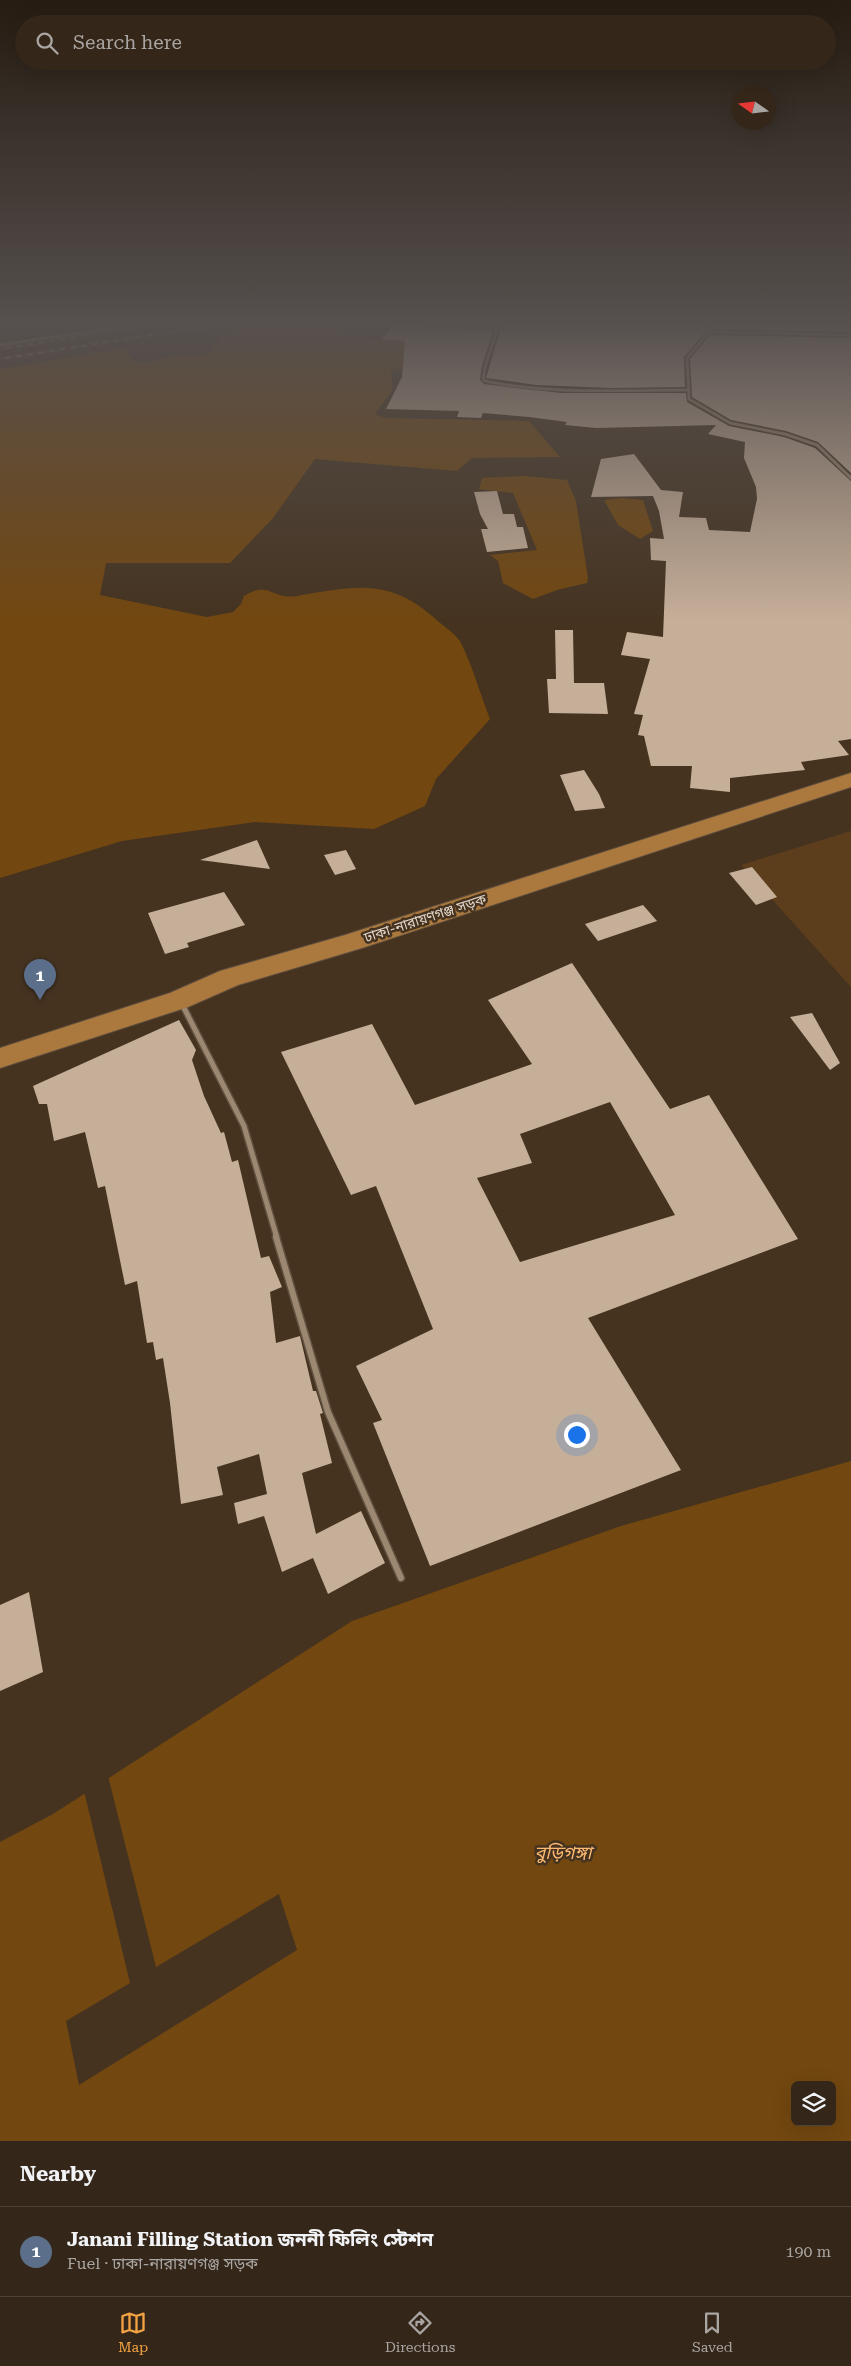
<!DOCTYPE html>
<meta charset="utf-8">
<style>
body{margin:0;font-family:"Roboto Serif","Noto Sans Bengali",serif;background:#3c2e21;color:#f1f3f6}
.controls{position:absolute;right:15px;bottom:15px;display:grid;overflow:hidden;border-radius:8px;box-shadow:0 5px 20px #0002}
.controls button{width:45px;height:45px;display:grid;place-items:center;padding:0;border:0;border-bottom:1px solid #4e4337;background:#342618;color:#f1f3f6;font:25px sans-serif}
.compass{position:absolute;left:731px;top:85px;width:45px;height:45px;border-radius:50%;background:#342618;box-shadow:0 5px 20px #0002;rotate:284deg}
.you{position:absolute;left:576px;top:1434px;width:18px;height:18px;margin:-12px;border:4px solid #fff;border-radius:50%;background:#1a73e8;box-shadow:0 0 0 8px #1a73e833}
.badge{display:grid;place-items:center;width:32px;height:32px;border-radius:50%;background:#f4a344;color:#fff;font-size:16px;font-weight:700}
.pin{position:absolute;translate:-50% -41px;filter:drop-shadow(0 1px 2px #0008)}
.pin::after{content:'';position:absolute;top:26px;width:18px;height:15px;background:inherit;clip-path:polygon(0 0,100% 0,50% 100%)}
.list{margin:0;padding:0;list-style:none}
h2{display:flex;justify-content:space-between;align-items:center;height:65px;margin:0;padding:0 20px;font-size:21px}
h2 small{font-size:16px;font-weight:400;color:#a9a5a2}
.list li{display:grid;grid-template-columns:32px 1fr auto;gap:15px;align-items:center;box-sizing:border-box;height:90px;padding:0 20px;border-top:1px solid #4e4337}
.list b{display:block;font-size:19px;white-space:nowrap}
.list p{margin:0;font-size:16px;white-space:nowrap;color:#a9a5a2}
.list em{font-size:16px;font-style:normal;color:#a9a5a2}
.icon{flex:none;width:28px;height:28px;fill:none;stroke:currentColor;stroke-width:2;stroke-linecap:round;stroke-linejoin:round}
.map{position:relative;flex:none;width:851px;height:2141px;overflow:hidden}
.search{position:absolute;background:#342618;box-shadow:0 5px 20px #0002;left:15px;right:15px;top:15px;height:55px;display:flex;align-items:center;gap:12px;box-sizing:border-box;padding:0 18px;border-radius:28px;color:#a9a5a2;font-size:19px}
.sheet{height:155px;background:#342618}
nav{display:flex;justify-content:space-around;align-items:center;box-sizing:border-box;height:70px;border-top:1px solid #4e4337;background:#342618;font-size:14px;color:#a9a5a2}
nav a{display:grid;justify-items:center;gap:2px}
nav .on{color:#f4a344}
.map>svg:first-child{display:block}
.green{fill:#5d3e1c}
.water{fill:#724710;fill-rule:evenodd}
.pier{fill:#453320}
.building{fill:#c6af99;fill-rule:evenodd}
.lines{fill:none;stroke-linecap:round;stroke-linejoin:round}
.minor-far3-casing{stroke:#5f4f3e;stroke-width:4}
.minor-far2-casing{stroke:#5f4f3e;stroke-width:4.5}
.minor-far1-casing{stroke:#5f4f3e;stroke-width:8}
.minor-casing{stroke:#5f4f3e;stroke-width:9}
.trunk-casing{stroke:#5f4f3e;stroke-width:2}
.minor-far3{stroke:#9c8771;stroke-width:2.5}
.minor-far2{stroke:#9c8771;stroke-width:3}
.minor-far1{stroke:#9c8771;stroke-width:5}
.minor{stroke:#9c8771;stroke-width:6}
.trunk{fill:#ab783e;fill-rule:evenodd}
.rail-casing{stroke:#928373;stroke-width:2.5}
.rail{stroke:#453320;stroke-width:2;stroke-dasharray:5.5;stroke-linecap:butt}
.labels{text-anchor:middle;stroke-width:5;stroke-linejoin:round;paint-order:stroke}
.street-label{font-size:14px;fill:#e3d7cb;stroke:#453320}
.near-water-label{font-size:18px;font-style:italic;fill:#feba72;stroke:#453320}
</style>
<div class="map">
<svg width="851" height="2141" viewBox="0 0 851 2141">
<rect width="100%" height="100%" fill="#453320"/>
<polygon class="green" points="851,831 851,987 741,865"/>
<g class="water">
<path d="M280,321H336V325L349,336L436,345L433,357L391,371L393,389L375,414L385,418L529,421L560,457L472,458L457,471L315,459L273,518L230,563H106L100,595L207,617L233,612L241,604L244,596C271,580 271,600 297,596C357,586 390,577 439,622C446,628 457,635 461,643C473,667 480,694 490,719L436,779L425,806L374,829L255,822L122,841L0,878V369L124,348L133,361L152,362L169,356L210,354L223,333L232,329Z"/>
<polygon points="523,476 567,480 576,501 588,578 587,583 557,590 533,599 503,583 498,561 490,555 537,550 513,493 479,489 482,478"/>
<polygon points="621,498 643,500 653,531 640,539 618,525 604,500"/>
<path d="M851,1461V2141H0V1842L53,1814L352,1621L621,1526ZM795,2085H832V2122H795Z"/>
</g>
<polygon class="pier" points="108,1776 156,1967 279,1894 297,1950 79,2085 66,2021 130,1983 84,1791"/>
<g class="building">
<polygon points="503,321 707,321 706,331 684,357 685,387 612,388 536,385 486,378"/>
<polygon points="713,321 851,322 851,332 712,329"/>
<polygon points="393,324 493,331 482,366 480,380 484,384 561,393 686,393 687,402 729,426 784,437 815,448 851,481 851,739 838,741 849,755 801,762 805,770 730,778 730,792 690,788 692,766 651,766 644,736 638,735 643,715 634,714 650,659 621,655 627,632 663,637 666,561 651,560 650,538 664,539 659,511 653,496 591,497 601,459 634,454 661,490 683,492 679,517 706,518 709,530 750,532 757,499 756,487 744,458 745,442 708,434 716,425 596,428 565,425 567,422 529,417 483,413 481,418 457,417 459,411 386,409 402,377 405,341 382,339"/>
<polygon points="710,335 851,338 851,473 818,442 786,431 731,420 692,397 690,359"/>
<polygon points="497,491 503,514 514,514 517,527 523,527 528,548 487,552 481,529 488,529 480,514 474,492"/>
<polygon points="555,630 573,630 574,683 604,683 608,714 549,713 547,679 556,679"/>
<polygon points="584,770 599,794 605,808 575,811 560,775"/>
<polygon points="257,840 270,869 200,860"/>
<polygon points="346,850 356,869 335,875 324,855"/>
<polygon points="752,867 777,897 756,905 729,873"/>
<polygon points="224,892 245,925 187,943 189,947 165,954 148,913"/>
<polygon points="643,905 657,921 598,941 585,924"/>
<path d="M572,963L670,1109L709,1095L798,1239L588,1318L681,1470L430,1566L373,1423L382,1420L356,1366L433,1329L376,1186L351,1195L281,1052L372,1024L415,1105L532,1064L488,1000ZM610,1102L675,1215L520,1262L477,1178L532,1163L520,1134Z"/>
<polygon points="812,1013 840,1063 830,1070 790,1017"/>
<polygon points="179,1020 196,1050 192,1060 204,1096 221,1133 224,1132 232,1162 238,1160 261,1258 269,1256 282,1287 270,1292 276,1343 300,1336 313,1391 316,1391 323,1413 320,1414 332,1463 302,1473 316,1534 361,1511 385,1563 328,1594 313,1558 282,1572 264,1516 238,1524 234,1503 267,1494 259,1454 217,1467 223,1495 181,1504 170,1403 163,1358 156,1360 153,1342 147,1343 137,1281 125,1285 105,1186 98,1188 85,1132 54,1141 47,1104 39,1104 33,1086"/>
<polygon points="29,1592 43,1672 0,1691 0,1605"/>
</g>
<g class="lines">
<g class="minor-far3-casing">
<g id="minor-far3">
<polyline points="388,321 497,328"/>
<path d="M500,321L485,367L483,380L485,381C551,395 622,390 689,390"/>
<polyline points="710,321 709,332 687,358 689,399 730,423 785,434 817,445 850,477"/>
<polyline points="709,332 851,335"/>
<polyline points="0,345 157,321"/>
</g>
</g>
<g class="minor-far2-casing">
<polyline id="minor-far2" points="849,476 851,478"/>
</g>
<g class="minor-far1-casing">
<polyline id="minor-far1" points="181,1002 244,1126 277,1238"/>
</g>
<g class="minor-casing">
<polyline id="minor" points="276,1237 328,1412 401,1578"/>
</g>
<g class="trunk-casing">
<polygon id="trunk" points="851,773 851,787 362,948 238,985 188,1007 0,1068 0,1048 170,993 220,971 345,935"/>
</g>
<use href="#minor-far3" class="minor-far3"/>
<use href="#minor-far2" class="minor-far2"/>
<use href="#minor-far1" class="minor-far1"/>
<use href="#minor" class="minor"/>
<use href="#trunk" class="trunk"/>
<g class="rail-casing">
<g id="rail">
<polyline points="0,349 177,321"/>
<polyline points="0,359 240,321"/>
</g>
</g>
<use href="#rail" class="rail"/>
</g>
<linearGradient id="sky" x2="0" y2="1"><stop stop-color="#261c12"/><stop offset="0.52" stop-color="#56504e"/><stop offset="1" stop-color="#56504e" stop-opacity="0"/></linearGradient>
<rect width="851" height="621" fill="url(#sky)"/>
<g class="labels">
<g class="street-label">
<text transform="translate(425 918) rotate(-18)" y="5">ঢাকা-নারায়ণগঞ্জ সড়ক</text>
</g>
<g class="near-water-label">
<text x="563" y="1859">বুড়িগঙ্গা</text>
</g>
</g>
</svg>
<div class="controls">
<button><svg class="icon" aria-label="layers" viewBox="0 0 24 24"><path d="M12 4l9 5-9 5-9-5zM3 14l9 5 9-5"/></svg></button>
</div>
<svg class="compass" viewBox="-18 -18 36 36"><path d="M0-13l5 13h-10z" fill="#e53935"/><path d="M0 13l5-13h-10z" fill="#a9a5a2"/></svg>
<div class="you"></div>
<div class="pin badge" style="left:40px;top:1000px;background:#5c6f8a">1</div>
<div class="search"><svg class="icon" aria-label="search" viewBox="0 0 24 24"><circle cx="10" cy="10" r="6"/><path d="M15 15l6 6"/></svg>Search here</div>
</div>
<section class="sheet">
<h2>Nearby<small></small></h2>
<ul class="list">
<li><span class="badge" style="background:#5c6f8a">1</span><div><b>Janani Filling Station জননী ফিলিং স্টেশন</b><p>Fuel · ঢাকা-নারায়ণগঞ্জ সড়ক</p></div><em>190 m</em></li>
</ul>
</section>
<nav>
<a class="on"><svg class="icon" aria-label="map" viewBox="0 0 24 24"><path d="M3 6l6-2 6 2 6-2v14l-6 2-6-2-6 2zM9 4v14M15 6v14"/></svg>Map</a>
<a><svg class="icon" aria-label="directions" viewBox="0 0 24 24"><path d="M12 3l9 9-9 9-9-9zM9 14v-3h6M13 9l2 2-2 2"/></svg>Directions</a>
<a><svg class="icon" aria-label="saved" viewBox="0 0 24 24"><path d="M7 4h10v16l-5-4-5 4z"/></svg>Saved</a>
</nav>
